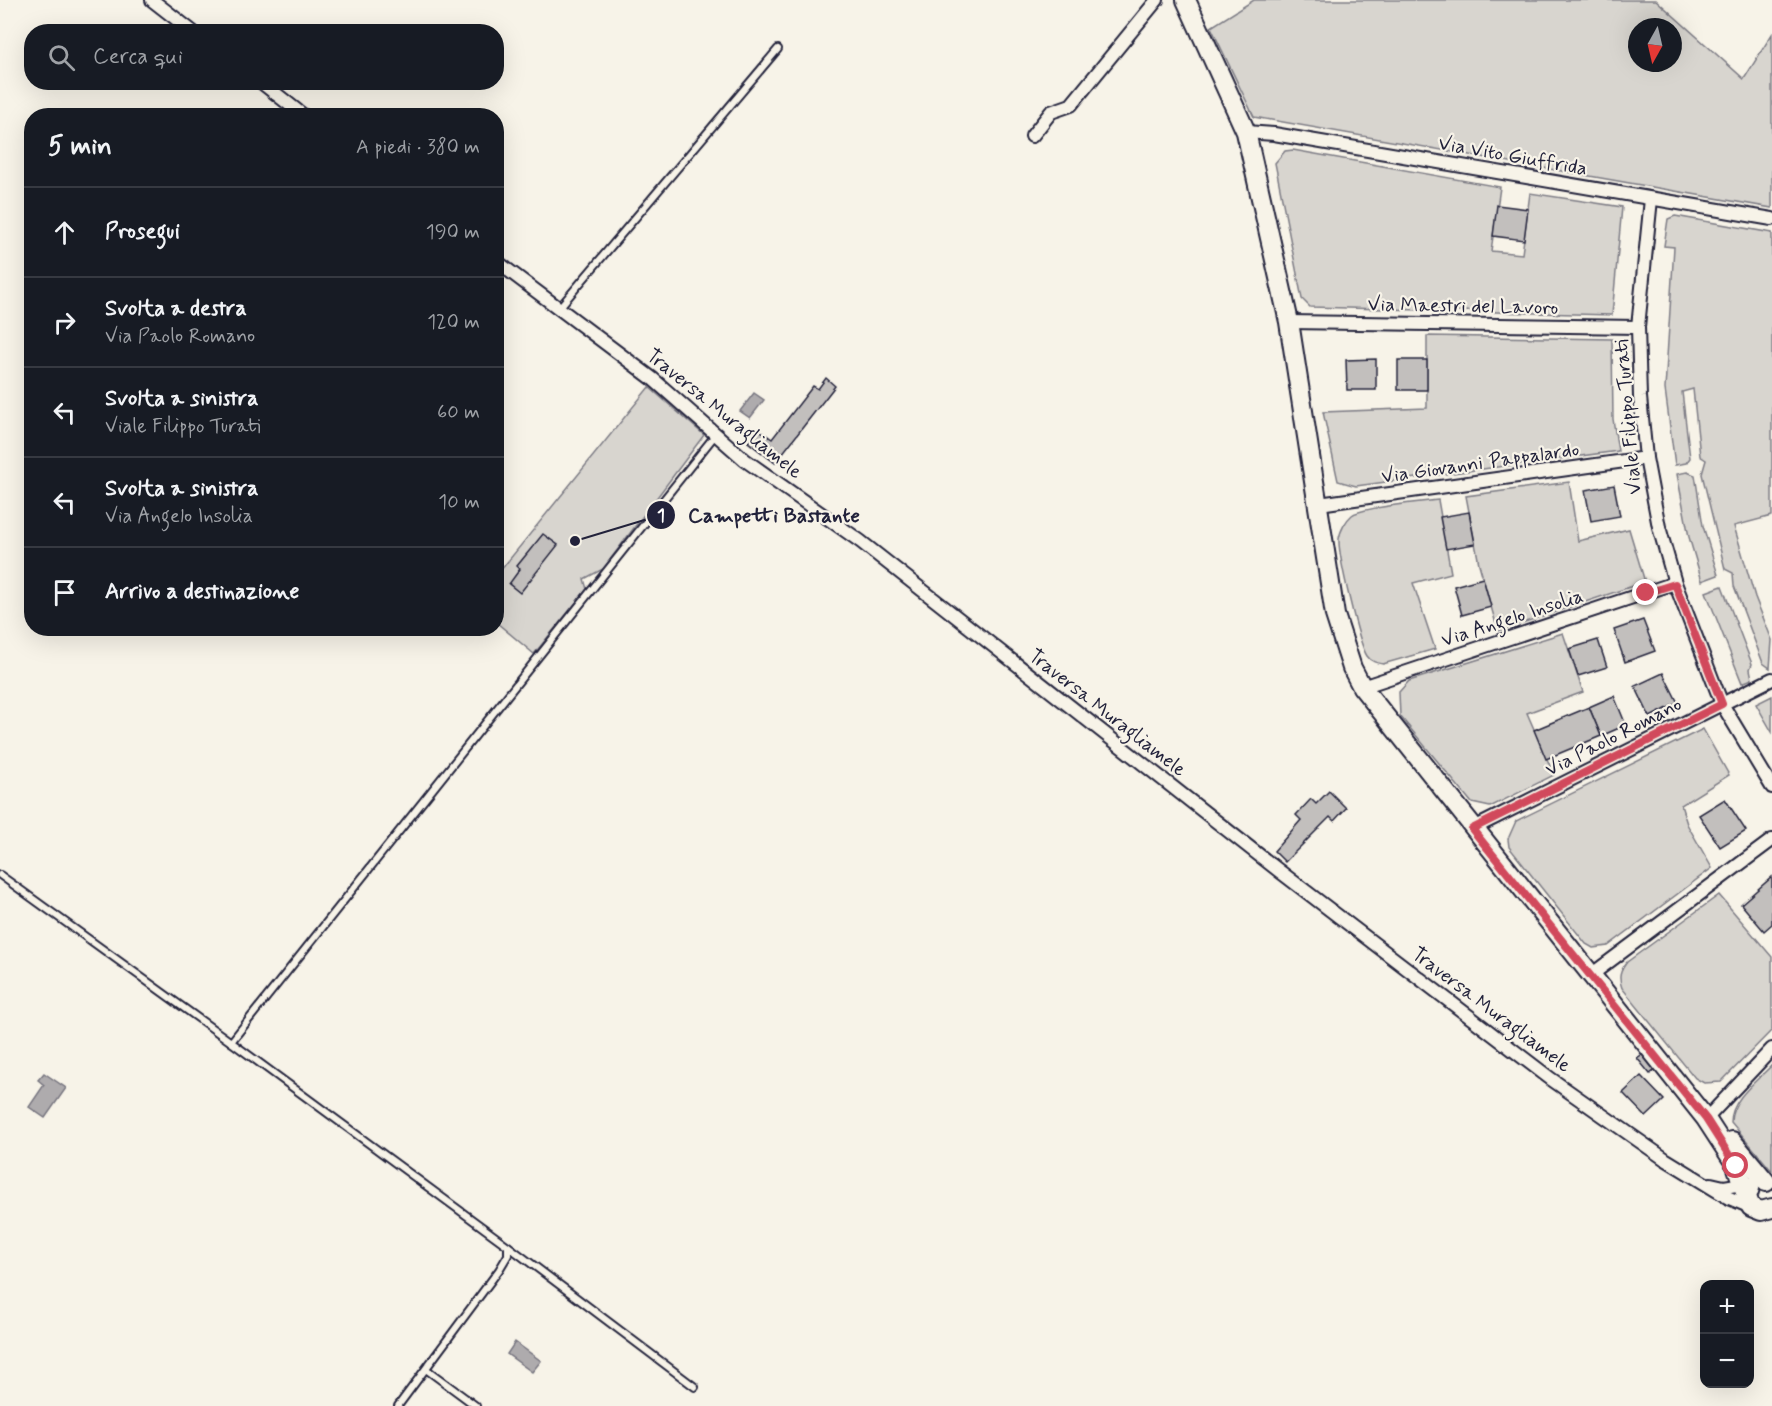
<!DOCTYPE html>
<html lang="it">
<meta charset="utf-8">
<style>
body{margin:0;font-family:Mynerve,sans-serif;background:#242831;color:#f1f3f6}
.controls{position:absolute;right:18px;bottom:18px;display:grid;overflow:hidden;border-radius:12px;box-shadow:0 6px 24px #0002}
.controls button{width:54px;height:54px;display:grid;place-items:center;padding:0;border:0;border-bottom:2px solid #363941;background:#171b24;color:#f1f3f6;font:30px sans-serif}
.compass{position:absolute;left:1628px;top:18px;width:54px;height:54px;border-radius:50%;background:#171b24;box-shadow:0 6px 24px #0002;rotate:188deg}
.stop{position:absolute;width:18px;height:18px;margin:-14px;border:4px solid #d1495b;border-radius:50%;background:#fff}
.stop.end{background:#d1495b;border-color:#fff;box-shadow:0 2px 6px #0008}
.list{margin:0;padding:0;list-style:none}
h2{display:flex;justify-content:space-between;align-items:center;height:78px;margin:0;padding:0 24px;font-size:26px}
h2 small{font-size:20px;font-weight:400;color:#9ea1a6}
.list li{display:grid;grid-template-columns:39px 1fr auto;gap:18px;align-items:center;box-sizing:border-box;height:90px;padding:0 24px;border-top:2px solid #363941}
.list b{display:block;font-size:22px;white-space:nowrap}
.list p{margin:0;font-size:20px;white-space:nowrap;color:#9ea1a6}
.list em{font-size:20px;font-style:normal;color:#9ea1a6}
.icon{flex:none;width:33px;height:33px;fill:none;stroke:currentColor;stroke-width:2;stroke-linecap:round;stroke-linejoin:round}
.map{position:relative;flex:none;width:1772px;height:1406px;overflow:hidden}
.search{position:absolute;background:#171b24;box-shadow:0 6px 24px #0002;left:24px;top:24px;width:480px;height:66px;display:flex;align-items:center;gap:15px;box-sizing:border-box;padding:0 21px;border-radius:24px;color:#9ea1a6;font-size:22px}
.panel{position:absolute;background:#171b24;box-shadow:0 6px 24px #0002;left:24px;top:108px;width:480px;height:528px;border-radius:24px}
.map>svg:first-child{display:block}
.green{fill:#d8d5cf;stroke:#7d7c85;stroke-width:1.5;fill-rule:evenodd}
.water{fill:#aeabad;stroke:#76747f;stroke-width:1.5}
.building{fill:#c2bfbd;stroke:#22223b;stroke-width:1.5}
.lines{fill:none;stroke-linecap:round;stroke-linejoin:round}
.service-casing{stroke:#22223b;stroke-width:10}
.minor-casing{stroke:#22223b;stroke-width:16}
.secondary-casing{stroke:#22223b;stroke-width:22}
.service{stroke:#f7f3e8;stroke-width:6}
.minor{stroke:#f7f3e8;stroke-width:12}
.secondary{stroke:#f7f3e8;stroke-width:18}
.route{stroke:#d1495b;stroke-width:8}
.labels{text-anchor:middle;stroke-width:4.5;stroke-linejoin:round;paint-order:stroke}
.street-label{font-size:20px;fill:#22223b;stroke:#f7f3e8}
.leader{fill:none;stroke:#22223b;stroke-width:2}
.callout-dot{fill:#22223b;stroke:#f7f3e8;stroke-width:2}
.mark-label{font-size:18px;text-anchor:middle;font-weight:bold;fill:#fff}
.callout-label{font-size:21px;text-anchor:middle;font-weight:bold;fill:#22223b;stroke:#f7f3e8;stroke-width:4.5;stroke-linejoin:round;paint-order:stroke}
</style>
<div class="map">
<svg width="1772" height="1406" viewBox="0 0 1772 1406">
<rect width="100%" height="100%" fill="#f7f3e8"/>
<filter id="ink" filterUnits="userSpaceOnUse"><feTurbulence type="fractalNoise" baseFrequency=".0167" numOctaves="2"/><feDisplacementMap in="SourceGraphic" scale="12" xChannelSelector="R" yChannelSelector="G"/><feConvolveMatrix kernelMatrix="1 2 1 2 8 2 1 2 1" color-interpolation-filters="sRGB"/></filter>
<g filter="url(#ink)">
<g class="green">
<path d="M1254,0H1656L1744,79L1772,34V208L1254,117L1211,27ZM1637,27H1673V63H1637Z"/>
<polygon points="1293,150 1500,187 1491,251 1522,254 1530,193 1622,207 1612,315 1310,307 1302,299 1275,163 1285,151"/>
<polygon points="1675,216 1772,233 1772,516 1734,526 1755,597 1772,640 1770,668 1763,663 1734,586 1733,573 1725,569 1702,474 1706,460 1700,456 1693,389 1682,392 1690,458 1686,463 1675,465 1665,389 1674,247 1664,246 1668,219"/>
<polygon points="1427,336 1612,339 1613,419 1618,451 1356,486 1338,481 1323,412 1427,408"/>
<polygon points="649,387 704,435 603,569 584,579 587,589 534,654 497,623 496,576"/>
<polygon points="1687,472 1695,475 1703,526 1718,575 1702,581 1689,537 1677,474"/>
<polygon points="1569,482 1578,541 1629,529 1645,582 1498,631 1479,564 1466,496"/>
<path d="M1438,500L1451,573L1413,583L1435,649L1383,664C1377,663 1371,662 1367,656C1359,644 1338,555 1339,539C1340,531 1346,520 1352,515C1361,507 1423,502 1438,500Z"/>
<polygon points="1722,586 1752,664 1750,669 1752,679 1742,683 1706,592"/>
<polygon points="1563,633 1583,692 1527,713 1554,775 1490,807 1472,803 1400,716 1399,692 1409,681"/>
<polygon points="1772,696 1772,732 1756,704"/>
<polygon points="1703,729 1729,775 1681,805 1687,824 1712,868 1608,946 1593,948 1586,944 1509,847 1508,839 1516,821"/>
<path d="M1719,895L1772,957V1030L1721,1082L1704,1083L1695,1078L1622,988C1618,977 1620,971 1627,962Z"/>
<path d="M1772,1065V1171L1731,1122C1731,1099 1757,1081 1772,1065Z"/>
</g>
<g class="water">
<polygon points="754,393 764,400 750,418 740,411"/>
<polygon points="44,1073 66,1088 45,1118 29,1107 44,1085 38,1080"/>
<polygon points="515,1342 541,1361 532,1372 507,1354"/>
</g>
<g class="building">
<polygon points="1497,205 1528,209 1524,240 1493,236"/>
<polygon points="1376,359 1376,390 1347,390 1346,360"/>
<rect x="1398" y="360" width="29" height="30"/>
<polygon points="826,378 835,386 775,463 748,442 758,429 772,439 813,386 818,389"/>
<polygon points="1614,485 1620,516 1591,521 1585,490"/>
<polygon points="1469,512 1475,544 1446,549 1440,517"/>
<polygon points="543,534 558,545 520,593 509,584 520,569 517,566"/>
<polygon points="1483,578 1491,607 1462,615 1454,586"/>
<polygon points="1643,620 1655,651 1625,662 1614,630"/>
<polygon points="1598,640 1607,667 1578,676 1569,649"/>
<polygon points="1663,673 1678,703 1650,717 1635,686"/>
<polygon points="1614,696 1626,725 1601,736 1589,707"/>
<polygon points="1589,707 1601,736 1546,759 1534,730"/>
<polygon points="1329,791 1346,808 1334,821 1330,817 1285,862 1274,851 1301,820 1296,815 1311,799 1316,804"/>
<polygon points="1725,799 1746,831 1720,847 1699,815"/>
<polygon points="1772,877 1772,924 1764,931 1741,904"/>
<polygon points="1643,1054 1655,1070 1650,1074 1637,1058"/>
<polygon points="1641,1076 1664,1100 1646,1117 1623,1093"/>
</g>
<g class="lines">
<g class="service-casing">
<g id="service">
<polyline points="559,308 778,49"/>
<polyline points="0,875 231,1042 716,434"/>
<polyline points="231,1042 508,1246 508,1255 499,1270 398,1406"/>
<polyline points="508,1246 695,1387"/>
<polyline points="426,1369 476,1406"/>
</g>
</g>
<g class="minor-casing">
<g id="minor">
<polyline points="152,0 193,32"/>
<polyline points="261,82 304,116"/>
<polyline points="1246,132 1274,134 1772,219"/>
<polyline points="1032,136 1051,112 1071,105 1157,0"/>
<polyline points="1651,199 1638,327 1640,397 1646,458 1659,527 1675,583 1722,704 1772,787"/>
<polyline points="496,261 653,379 745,460 860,541 1278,870 1551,1079 1665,1159 1727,1197 1751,1207"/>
<polyline points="1289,322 1638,327"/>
<polyline points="1319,504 1646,458"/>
<polyline points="1362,687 1675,583"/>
<polyline points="1472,829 1772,679"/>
<polyline points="1591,975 1772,840"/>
<polyline points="1706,1119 1772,1049"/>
<polyline points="1711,1184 1724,1187 1749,1183"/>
</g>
</g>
<g class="secondary-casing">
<g id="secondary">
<polyline points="1186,0 1246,132 1289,322 1335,615 1352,668 1362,687 1706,1119 1736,1165 1747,1197"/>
<polyline points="1732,1141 1766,1182"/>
<polyline points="1750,1188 1747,1197 1751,1207 1761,1211 1772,1208"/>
</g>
</g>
<use href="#service" class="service"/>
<use href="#minor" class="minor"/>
<use href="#secondary" class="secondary"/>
</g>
</g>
<g class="lines" filter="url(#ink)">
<polyline class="route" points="1646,593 1675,584 1722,704 1472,829 1706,1119 1736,1166"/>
</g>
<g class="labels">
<g class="street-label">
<text transform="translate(1513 155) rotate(10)" y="7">Via Vito Giuffrida</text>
<text transform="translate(1463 305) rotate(1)" y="7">Via Maestri del Lavoro</text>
<text transform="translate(725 413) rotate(39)" y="7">Traversa Muragliamele</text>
<text transform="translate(1627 417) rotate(-95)" y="7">Viale Filippo Turati</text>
<text transform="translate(1480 462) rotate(-8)" y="7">Via Giovanni Pappalardo</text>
<text transform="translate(1512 617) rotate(-18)" y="7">Via Angelo Insolia</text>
<text transform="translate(1108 712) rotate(38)" y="7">Traversa Muragliamele</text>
<text transform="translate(1613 736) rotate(-27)" y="7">Via Paolo Romano</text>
<text transform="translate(1492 1009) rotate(37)" y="7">Traversa Muragliamele</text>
</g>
</g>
<path class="leader" d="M575 541L661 515"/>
<g class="callout-dot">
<circle cx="575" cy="541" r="6"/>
<circle cx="661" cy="515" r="15"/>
</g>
<g class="mark-label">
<text x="661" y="521">1</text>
</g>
<g class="callout-label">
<text x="774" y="522">Campetti Bastante</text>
</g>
</svg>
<div class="controls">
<button>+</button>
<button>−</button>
</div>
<svg class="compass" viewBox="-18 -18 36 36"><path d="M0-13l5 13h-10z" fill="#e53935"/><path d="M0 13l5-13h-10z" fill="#9ea1a6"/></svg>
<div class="stop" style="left:1736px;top:1166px"></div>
<div class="stop end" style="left:1646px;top:593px"></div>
<div class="search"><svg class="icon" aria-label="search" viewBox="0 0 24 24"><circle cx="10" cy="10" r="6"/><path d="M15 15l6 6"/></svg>Cerca qui</div>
<section class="panel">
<h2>5 min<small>A piedi · 380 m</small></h2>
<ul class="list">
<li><svg class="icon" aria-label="ahead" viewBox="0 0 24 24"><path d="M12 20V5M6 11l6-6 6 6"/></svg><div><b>Prosegui</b></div><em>190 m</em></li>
<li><svg class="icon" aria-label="right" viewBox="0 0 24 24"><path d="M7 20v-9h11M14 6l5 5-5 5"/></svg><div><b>Svolta a destra</b><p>Via Paolo Romano</p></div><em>120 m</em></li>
<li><svg class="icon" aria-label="left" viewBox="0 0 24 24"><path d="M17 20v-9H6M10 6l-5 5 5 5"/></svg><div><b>Svolta a sinistra</b><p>Viale Filippo Turati</p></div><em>60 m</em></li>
<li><svg class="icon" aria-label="left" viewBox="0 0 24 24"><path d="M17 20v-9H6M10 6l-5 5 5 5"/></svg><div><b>Svolta a sinistra</b><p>Via Angelo Insolia</p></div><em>10 m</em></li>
<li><svg class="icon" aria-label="arrive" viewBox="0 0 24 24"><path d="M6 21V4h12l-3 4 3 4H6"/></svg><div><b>Arrivo a destinazione</b></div></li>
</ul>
</section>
</div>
